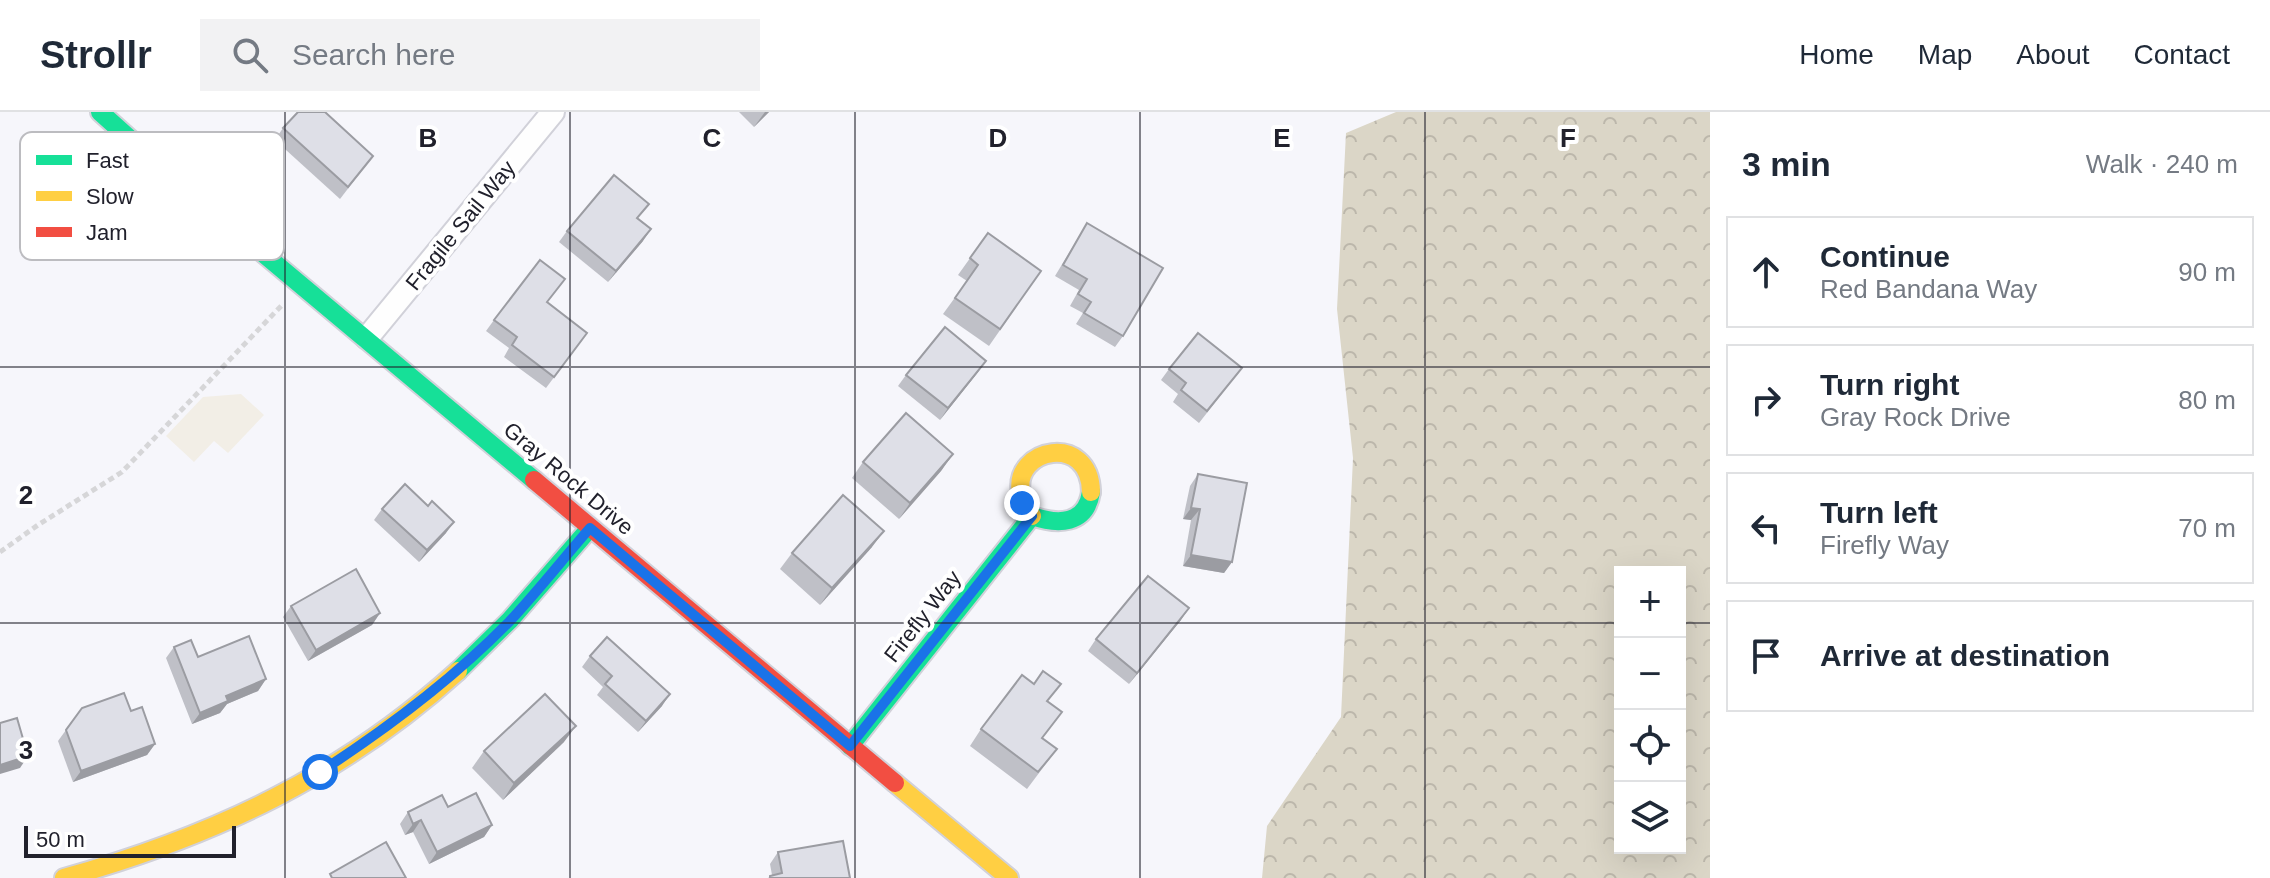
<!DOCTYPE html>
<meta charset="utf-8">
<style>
body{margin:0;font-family:Arial,sans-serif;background:#f2f2f3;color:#1f2937}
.controls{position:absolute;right:24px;bottom:24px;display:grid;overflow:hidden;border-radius:0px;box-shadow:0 8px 32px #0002}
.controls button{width:72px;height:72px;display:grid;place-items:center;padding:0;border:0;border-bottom:2px solid #e0e1e3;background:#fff;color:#1f2937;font:40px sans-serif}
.scale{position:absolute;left:24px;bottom:20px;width:212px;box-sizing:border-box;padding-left:8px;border:4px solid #21212c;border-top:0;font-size:22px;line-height:28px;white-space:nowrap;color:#21212c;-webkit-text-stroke:6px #fff;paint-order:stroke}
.stop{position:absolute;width:24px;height:24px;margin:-18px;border:6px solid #1a73e8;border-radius:50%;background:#fff}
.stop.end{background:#1a73e8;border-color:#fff;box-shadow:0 2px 8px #0008}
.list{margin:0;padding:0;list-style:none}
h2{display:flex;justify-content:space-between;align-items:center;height:104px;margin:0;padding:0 32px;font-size:34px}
h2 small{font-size:26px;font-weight:400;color:#747a83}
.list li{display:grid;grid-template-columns:52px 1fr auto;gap:24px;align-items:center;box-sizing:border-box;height:112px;margin:0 16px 16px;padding:0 16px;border:2px solid #e0e1e3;border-radius:0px}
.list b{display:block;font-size:30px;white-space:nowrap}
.list p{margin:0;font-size:26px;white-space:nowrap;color:#747a83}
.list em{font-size:26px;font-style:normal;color:#747a83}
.icon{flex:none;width:44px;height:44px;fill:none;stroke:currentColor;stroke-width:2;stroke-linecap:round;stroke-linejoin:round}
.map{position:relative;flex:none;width:1710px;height:766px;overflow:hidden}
header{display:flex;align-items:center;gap:48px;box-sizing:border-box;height:112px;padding:0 40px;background:#fff;border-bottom:2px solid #e0e1e3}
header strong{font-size:38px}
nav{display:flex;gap:44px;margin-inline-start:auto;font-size:28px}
.search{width:560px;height:72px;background:#f2f2f3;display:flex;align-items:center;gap:20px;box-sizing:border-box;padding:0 28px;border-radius:0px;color:#747a83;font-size:30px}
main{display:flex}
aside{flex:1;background:#fff}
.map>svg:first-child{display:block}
.forest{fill:url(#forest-crowns);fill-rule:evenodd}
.park{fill:#f2eee6}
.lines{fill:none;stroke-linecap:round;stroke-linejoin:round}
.street-casing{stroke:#d1d1d9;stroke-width:26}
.fast-casing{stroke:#d1d1d9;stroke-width:22}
.slow-casing{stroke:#d1d1d9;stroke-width:22}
.jam-casing{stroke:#d1d1d9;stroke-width:22}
.path{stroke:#d6d6d8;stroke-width:5;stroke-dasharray:6 4;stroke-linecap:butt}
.street{stroke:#fefefe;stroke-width:22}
.fast{stroke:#16e098;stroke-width:18}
.slow{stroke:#ffcf43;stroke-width:18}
.jam{stroke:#f24e42;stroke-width:18}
.wall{fill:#bfc0c7}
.shaded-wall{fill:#9b9ca2}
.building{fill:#dedfe7;stroke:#9b9ca2;stroke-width:2}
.route{stroke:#1a73e8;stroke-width:10}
.grid{fill:none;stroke:#21212c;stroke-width:2;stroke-opacity:0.55}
.labels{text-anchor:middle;stroke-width:8;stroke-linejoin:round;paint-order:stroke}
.street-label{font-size:22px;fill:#21212c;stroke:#fff}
.key{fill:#fff;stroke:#bcbcc0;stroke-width:2}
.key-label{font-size:22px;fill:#21212c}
.grid-label{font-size:26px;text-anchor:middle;font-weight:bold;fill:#21212c;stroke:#fff;stroke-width:8;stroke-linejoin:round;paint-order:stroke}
</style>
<header>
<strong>Strollr</strong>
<div class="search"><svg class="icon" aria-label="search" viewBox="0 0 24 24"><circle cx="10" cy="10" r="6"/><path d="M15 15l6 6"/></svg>Search here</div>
<nav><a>Home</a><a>Map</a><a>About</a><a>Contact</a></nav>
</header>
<main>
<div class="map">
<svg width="1710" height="766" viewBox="0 0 1710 766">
<defs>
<pattern id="forest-crowns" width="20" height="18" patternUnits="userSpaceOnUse" patternTransform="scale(2)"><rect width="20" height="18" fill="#dbd6c7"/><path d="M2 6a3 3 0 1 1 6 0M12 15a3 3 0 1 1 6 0" fill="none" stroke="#bcb7ab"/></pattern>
</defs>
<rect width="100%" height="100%" fill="#f6f6fb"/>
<path class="forest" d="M1396,0H1710V766H1262L1267,714L1341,605L1353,346L1337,197L1346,21ZM1620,460H1680V736H1620Z"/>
<polygon class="park" points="241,282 264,303 228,341 214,329 194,350 166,324 203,285"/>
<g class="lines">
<g class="street-casing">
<polyline id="street" points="367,226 553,0"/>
</g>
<g class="fast-casing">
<g id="fast">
<polyline points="100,0 179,71 534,368"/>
<polyline points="458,559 510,508 590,416"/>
<path d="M850,634L1032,404C1058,413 1086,413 1091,380"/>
</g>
</g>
<g class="slow-casing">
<g id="slow">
<path d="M1032,404C1028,397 1022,389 1021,381C1012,336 1090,320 1091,380"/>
<polyline points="895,671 1009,766"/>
<path d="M64,766C214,724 342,664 458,559"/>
</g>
</g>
<g class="jam-casing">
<polyline id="jam" points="534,368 895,671"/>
</g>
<polyline class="path" points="0,440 38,413 122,360 283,192"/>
<use href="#street" class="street"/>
<use href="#fast" class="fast"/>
<use href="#slow" class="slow"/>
<use href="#jam" class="jam"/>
</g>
<g class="wall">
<polygon points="739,0 769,0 754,15"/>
<polygon points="283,16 373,44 340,87 275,28"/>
<polygon points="638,107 643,129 608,170 559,130 567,119"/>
<polygon points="1087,111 1123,224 1115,235 1076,212 1083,201 1070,194 1079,178 1055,164"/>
<polygon points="988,121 1041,159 989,234 943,202 967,169 958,163"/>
<polygon points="548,191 579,232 546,276 504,245 509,236 486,219 494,208"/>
<polygon points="1242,256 1199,311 1173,290 1178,282 1161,268 1169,257"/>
<polygon points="978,260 940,308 898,274 906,263"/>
<polygon points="953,342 941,359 899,407 852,366 863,350"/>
<polygon points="1198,362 1232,450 1224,461 1183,454 1191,408 1183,407 1190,374"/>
<polygon points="428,394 446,421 419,450 374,408 382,397"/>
<polygon points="872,435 820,493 780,457 792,441"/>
<polygon points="291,494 380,501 372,513 308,549 283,505"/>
<polygon points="1181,508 1129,572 1088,539 1096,527"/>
<polygon points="174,535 198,545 266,567 258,579 227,592 220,601 192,612 166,546"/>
<polygon points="590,544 662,594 638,620 597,583 603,575 582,555"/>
<polygon points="1048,590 1043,626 1057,637 1027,677 970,634 981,617"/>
<polygon points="131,599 155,632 147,643 73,670 58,629 66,618"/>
<polygon points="564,630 503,688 472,656 484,639"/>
<polygon points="448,695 492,713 484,725 429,752 413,720 405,723 400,712 408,700"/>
<polygon points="778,740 850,766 768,766 772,763 770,752"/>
</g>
<g class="shaded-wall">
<polygon points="765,0 769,0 754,15 762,4"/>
<polygon points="651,117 643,129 608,170 616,159"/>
<polygon points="986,249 978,260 940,308 948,296"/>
<polygon points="953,342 941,359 899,407 910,391"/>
<polygon points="1191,396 1200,397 1191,408 1183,407"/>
<polygon points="454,410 446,421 419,450 427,438"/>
<polygon points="884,419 872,435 820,493 832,476"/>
<polygon points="1191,443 1232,450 1224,461 1183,454"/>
<polygon points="1189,496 1181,508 1129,572 1137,561"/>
<polygon points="380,501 372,513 308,549 316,538"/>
<polygon points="266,567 258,579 227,592 220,601 192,612 200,601 226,584"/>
<polygon points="670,582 662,594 638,620 646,609"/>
<polygon points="576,614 564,630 503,688 514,671"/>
<polygon points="155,632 147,643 73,670 81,659"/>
<polygon points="28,644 20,656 0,662 0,653"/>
<polygon points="421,708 413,720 405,723 413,712"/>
<polygon points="492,713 484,725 429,752 437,740"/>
</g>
<g class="building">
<polygon points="298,0 325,0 373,44 348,75 283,16"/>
<polygon points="614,63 649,92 637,106 651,117 616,159 567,119"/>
<polygon points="1087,111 1163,156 1123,224 1084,201 1091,190 1078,182 1087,167 1063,153"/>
<polygon points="988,121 1041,159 1000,217 955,186 978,153 970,146"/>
<polygon points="540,148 565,167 547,190 587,221 554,265 512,233 517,225 494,208"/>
<polygon points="945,215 986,249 948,296 906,263"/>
<polygon points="1198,221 1242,256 1207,299 1181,278 1186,271 1169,257"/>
<polygon points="906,301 953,342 910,391 863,350"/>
<polygon points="1198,362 1247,371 1232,450 1191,443 1200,397 1191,396"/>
<polygon points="405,372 428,394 432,389 454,410 427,438 382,397"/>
<polygon points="843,383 884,419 832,476 792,441"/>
<polygon points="356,457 380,501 316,538 291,494"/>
<polygon points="1148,464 1189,496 1137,561 1096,527"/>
<polygon points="249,524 266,567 226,584 228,589 200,601 174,535 191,528 198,545"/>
<polygon points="607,525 670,582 646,609 605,572 612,564 590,544"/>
<polygon points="1043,559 1061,572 1047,589 1062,600 1042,626 1057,637 1038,660 981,617 1022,563 1034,572"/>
<polygon points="124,581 131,599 142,595 155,632 81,659 66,618 82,596"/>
<polygon points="545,582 576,614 514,671 484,639"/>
<polygon points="17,606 28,644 0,653 0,611"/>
<polygon points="476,681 492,713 437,740 421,708 413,712 408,700 442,683 448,695"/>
<polygon points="843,729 850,766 770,766 770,764 782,761 778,740"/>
<polygon points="386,730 406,766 332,766 330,762"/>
</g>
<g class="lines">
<path class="route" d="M320,660C388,616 452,568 509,510C537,480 563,447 590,416L850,634L1032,404L1022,391"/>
</g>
<path class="grid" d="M285,0V766M570,0V766M855,0V766M1140,0V766M1425,0V766M0,255H1710M0,511H1620M1680,511H1710"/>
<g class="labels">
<g class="street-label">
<text transform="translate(460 113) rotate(-51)" y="8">Fragile Sail Way</text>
<text transform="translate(569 366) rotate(40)" y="8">Gray Rock Drive</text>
<text transform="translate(922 504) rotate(-52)" y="8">Firefly Way</text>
</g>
</g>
<rect x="20" y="20" width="264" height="128" rx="12" class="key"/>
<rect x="36" y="43" width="36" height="10" fill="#16e098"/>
<rect x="36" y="79" width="36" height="10" fill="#ffcf43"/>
<rect x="36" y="115" width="36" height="10" fill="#f24e42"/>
<g class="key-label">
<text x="86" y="56">Fast</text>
<text x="86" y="92">Slow</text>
<text x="86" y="128">Jam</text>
</g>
<g class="grid-label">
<text x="428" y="35">B</text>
<text x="712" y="35">C</text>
<text x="998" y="35">D</text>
<text x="1282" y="35">E</text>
<text x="1568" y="35">F</text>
<text x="26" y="392">2</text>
<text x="26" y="647">3</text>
</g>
</svg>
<div class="controls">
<button>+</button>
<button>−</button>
<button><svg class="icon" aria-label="locate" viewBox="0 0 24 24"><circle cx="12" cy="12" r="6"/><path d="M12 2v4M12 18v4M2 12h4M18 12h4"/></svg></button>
<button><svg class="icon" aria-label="layers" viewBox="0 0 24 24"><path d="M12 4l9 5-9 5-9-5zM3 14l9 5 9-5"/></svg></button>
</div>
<div class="scale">50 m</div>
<div class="stop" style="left:320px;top:660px"></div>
<div class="stop end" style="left:1022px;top:391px"></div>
</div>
<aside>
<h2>3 min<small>Walk · 240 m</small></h2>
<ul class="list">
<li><svg class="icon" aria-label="ahead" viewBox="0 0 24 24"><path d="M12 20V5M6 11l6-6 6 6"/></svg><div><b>Continue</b><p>Red Bandana Way</p></div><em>90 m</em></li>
<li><svg class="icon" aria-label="right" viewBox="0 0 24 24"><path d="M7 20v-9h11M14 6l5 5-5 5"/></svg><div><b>Turn right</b><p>Gray Rock Drive</p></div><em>80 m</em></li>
<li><svg class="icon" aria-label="left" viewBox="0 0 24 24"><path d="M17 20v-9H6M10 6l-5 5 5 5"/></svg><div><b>Turn left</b><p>Firefly Way</p></div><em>70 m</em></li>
<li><svg class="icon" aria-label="arrive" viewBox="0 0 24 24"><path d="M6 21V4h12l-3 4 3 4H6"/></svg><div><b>Arrive at destination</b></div></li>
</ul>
</aside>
</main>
